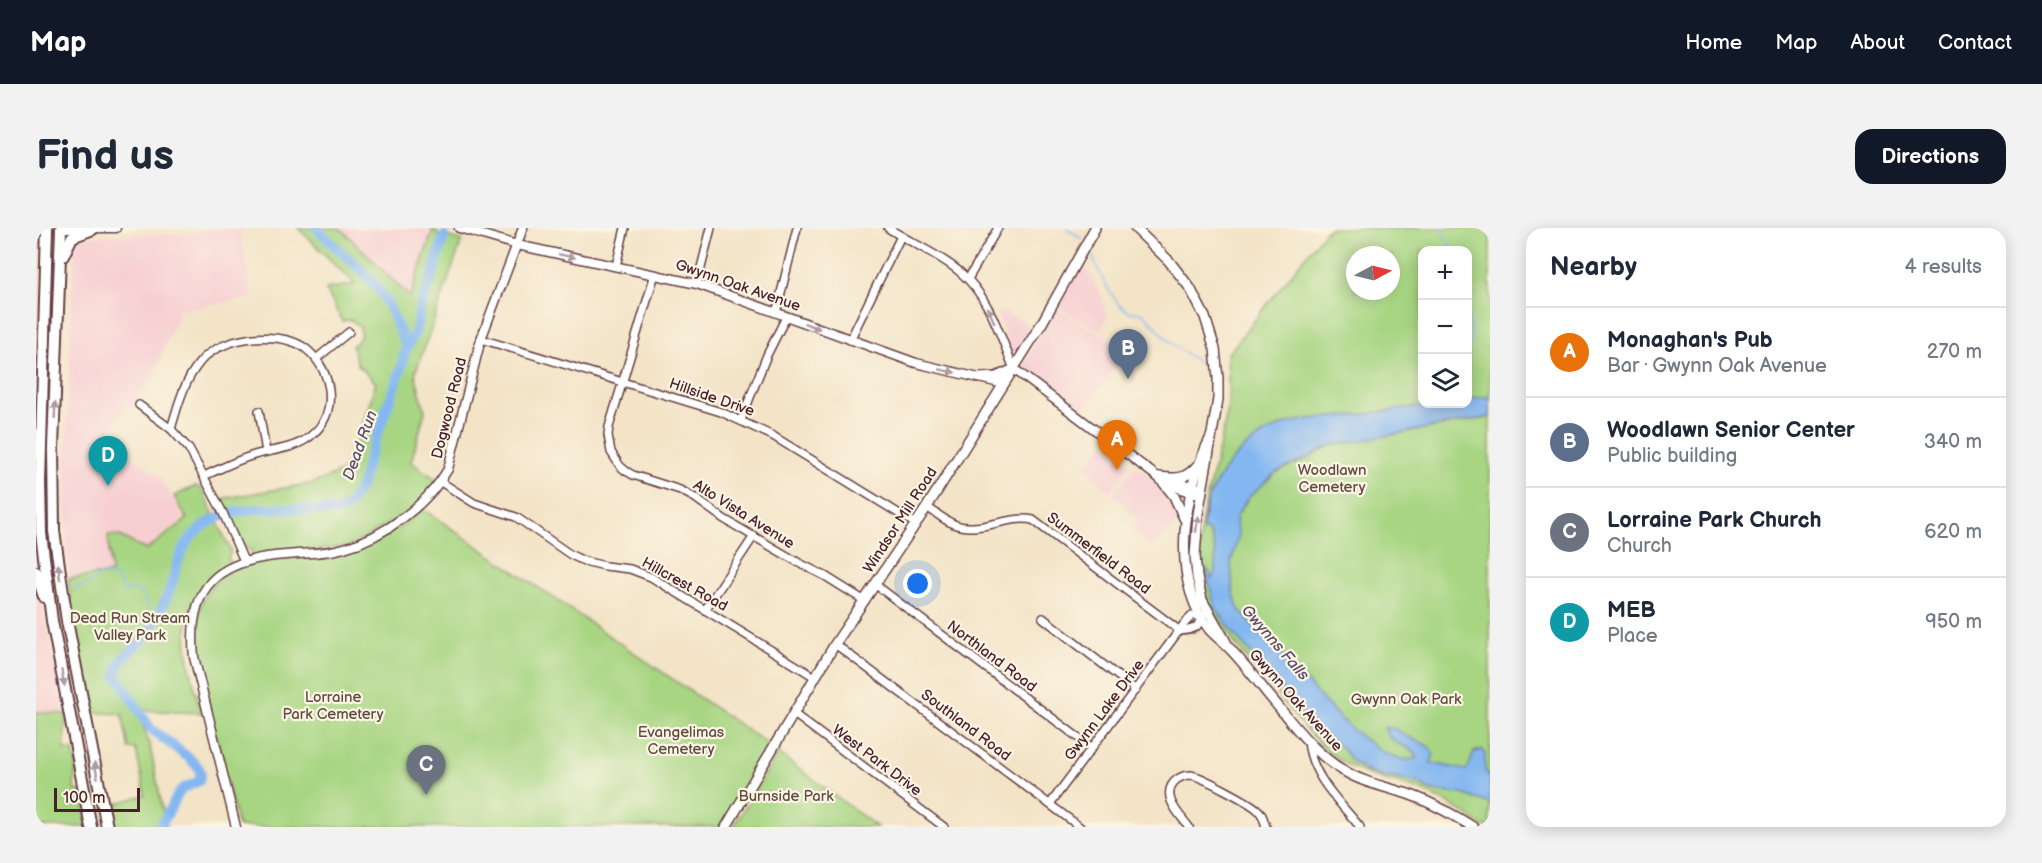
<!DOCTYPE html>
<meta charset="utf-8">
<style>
body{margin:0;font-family:"Balsamiq Sans",sans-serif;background:#f2f2f3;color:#1f2937}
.controls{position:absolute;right:18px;top:18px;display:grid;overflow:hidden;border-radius:12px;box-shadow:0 3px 15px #0003}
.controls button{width:54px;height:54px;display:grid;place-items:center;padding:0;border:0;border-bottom:2px solid #e0e1e3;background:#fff;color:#1f2937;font:30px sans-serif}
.compass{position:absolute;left:1310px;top:18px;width:54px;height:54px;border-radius:50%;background:#fff;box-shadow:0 3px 15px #0003;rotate:83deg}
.scale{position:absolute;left:18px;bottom:15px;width:86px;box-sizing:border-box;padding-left:6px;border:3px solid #4a1f2b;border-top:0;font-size:16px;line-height:21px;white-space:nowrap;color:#4a1f2b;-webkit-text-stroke:4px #fcf5e5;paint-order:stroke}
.you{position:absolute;left:882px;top:356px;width:21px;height:21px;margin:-15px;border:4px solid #fff;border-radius:50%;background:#1a73e8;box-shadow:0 0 0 9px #1a73e833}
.badge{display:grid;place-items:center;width:39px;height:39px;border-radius:50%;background:#111827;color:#fff;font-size:20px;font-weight:700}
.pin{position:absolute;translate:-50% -50px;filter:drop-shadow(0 2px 3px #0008)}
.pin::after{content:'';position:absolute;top:32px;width:21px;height:18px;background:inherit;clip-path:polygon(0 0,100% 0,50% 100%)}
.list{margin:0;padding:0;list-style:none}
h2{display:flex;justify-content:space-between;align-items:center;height:78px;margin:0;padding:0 24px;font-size:26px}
h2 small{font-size:20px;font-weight:400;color:#747a83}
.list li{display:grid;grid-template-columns:39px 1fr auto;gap:18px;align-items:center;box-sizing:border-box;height:90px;padding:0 24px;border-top:2px solid #e0e1e3}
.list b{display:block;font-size:22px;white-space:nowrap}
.list p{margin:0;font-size:20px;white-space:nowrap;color:#747a83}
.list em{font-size:20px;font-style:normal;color:#747a83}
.icon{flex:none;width:33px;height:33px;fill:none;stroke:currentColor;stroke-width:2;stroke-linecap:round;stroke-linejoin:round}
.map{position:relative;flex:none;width:1454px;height:599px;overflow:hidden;border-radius:18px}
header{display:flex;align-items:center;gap:36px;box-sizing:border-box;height:84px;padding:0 30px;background:#111827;color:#fff}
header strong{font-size:28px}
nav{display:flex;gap:33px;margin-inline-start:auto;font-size:21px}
.intro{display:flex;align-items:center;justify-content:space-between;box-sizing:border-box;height:144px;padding:0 36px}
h1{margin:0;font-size:42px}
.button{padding:15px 27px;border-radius:18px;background:#111827;color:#fff;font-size:21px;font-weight:700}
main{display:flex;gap:36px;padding:0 36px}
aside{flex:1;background:#fff;border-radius:18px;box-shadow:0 3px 15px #0003}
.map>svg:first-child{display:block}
.built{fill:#f7cfd2}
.green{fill:#a7d582;stroke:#787a56;stroke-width:1.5;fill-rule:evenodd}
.water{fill:#84b7f1;stroke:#676b8e;stroke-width:1.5}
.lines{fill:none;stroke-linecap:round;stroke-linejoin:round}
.stream{stroke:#84b7f1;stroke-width:1.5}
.river{stroke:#84b7f1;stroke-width:10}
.minor-casing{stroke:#633d42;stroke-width:10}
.tertiary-casing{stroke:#633d42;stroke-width:11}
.secondary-casing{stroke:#633d42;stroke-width:12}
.primary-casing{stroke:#633d42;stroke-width:14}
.minor{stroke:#fff;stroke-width:7}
.tertiary{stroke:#fff;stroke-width:8}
.secondary{stroke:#fff;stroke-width:9}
.primary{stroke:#fff;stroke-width:10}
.oneway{fill:#ae9aa0}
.labels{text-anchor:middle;stroke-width:4.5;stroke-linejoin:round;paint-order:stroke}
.street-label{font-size:15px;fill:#4a1f2b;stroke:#fcf5e5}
.park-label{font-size:15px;fill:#614c41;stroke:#fcf5e5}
.water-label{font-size:16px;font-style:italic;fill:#5b4d66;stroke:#fcf5e5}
</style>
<header>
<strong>Map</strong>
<nav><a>Home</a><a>Map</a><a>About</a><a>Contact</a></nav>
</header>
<div class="intro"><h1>Find us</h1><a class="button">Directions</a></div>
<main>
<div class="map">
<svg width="1454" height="599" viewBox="0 0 1454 599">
<rect width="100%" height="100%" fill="#fcf5e5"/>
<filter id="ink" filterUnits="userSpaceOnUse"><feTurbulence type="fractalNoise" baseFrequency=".0167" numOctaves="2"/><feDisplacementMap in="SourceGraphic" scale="12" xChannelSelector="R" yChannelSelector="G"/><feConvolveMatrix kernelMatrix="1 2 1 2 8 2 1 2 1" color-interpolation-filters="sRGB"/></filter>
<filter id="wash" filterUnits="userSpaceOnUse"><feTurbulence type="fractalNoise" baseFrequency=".008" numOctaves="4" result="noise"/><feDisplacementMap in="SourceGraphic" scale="24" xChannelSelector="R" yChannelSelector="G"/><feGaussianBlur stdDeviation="1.35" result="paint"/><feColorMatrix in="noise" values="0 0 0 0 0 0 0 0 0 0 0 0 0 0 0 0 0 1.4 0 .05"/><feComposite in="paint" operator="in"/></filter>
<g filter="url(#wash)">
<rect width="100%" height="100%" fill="#f3e4c7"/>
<g class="built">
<polygon points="0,0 5,0 0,163"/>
<polygon points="180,0 204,0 216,70 143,82 117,149 96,180 90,177 72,207 82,216 124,249 148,290 110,321 85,308 72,307 75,343 45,346 33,351 30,314 30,220 38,19 40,14 51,8 150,6"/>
<polygon points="304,0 397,1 375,69 341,35"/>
<polygon points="1046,36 1048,36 1066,69 1071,90 1064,103 1021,78"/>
<polygon points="1020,80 1091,122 1046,185 989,141 988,135"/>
<polygon points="968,83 996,100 981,127 976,126 961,86"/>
<polygon points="1067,217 1095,236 1074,264 1049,239"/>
<polygon points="1100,238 1126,259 1141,283 1144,293 1114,319 1095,301 1104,292 1077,266"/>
<polygon points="0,353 14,413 30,486 0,484"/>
</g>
<g class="green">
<path d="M262,0H304L374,69L397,2L401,3L400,6L426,12L379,146L389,183L375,234L404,254L384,277L318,317L216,330L215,322L207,318L184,271L278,255L305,244L316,230L340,155L322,137L316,118C324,113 327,107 323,98L315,92L306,93L290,61L319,56Z"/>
<path d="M1292,0H1454V599H1447C1429,583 1395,565 1372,558C1347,551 1322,546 1301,530C1272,509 1250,476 1228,450C1209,428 1183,399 1172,372C1149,312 1179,249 1190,190C1194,169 1192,148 1191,127ZM1386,22H1432V176H1386ZM1319,27H1355V63H1319Z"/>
<path d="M160,258L166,262L195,323L192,330L195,337C186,345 175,352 167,361C137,397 155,446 166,485L102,482L114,518L130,599H75L72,578L109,567L100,521H93L86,486L53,484L32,371L35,370L32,351L75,345L72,307L84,308L110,322L151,291L138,268Z"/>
<path d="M387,281L736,519L687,599H202C194,565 185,531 177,497C161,432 134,344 230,332C252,329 275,329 298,326C331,322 362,302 387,281Z"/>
<polygon points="0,484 30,486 28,522 37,523 40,537 38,562 45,563 52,599 0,599"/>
<polygon points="742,525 841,599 697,599"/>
</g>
<path class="water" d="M1454,168V189L1293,218L1270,231L1239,245L1212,270L1201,287L1200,294L1203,306L1195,335L1197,364L1202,380L1223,405L1233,412C1263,443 1324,524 1366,531C1370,532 1375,531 1380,531L1381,527C1371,515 1356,520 1348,500C1365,499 1362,505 1374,510C1385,515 1391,514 1398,526L1395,535L1430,542L1433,538L1438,524L1446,522L1449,525V542L1454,549V576L1427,566L1396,563L1379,554L1345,548L1330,543L1314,532L1307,521L1278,499L1198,406L1180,381L1170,347L1172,341L1176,351C1182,340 1180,312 1171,302L1167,303C1168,253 1207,210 1253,195C1276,188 1299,190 1322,187C1358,182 1394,176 1432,176V171Z"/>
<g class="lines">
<g class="stream">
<polyline points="1030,0 1047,11"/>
<polyline points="1404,0 1417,22"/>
<path d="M1053,20C1059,35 1077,79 1094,84C1099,85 1103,83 1108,86L1135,115L1172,141"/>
<polyline points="1432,89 1437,108 1434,118"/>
<polyline points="38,361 51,357 64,347 80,348 89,365 96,361 107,367 115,389 116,398"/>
</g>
<g class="river">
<path d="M281,0C300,22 327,39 344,64C356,80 361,101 371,119"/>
<path d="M124,599L143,565L146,561L163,553L165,545L163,540L153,530L115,501L81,448C81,432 93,426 103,415C110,409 114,401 119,393C126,381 132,368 136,355C140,343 141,332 148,320C177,268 252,282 300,283L307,281L313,277L325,258L332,232L365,141L369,124L379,105L385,77L397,46L408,8"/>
</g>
</g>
</g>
<g filter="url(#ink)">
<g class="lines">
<g class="minor-casing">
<g id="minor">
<path d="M852,0C875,15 903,26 924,44C953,68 964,107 978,141"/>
<polyline points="580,38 589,0"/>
<polyline points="619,46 573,199 572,207 575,224 584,238 590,243 597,247 644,262 659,270 688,291 765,336 789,348 829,373"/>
<polyline points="932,51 962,0"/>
<polyline points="661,56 675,0"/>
<polyline points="740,85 761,0"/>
<polyline points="445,111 685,184 737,208 880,296"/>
<polyline points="814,112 865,8"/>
<polyline points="280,131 313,104"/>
<polyline points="103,177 135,201 153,221 187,285 208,333"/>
<polyline points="223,183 230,224"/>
<polyline points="705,192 731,127 750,89"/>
<path d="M135,201C142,177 148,153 164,134C184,109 239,102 266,118C294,136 305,181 278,205C261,222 236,221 215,228C199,233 184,241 168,248"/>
<polyline points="405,254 438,275 480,289 535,327 548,333 569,338 594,341 615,349 779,449"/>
<path d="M891,279C900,285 909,293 920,297C945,305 972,287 997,292L1144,403"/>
<polyline points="840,357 1056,520"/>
<polyline points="669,382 718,308"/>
<polyline points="1007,390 1100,462"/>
<path d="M1144,403C1155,402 1164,401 1165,388"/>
<polyline points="799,416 1044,599"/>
<polyline points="758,486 908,599"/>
<path d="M1272,513C1275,548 1303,573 1324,599"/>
<polyline points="1014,576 1148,396 1156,388 1167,387"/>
<path d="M1153,599C1144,587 1125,569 1138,554C1143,549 1148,547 1155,547C1165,548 1215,575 1222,582C1227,586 1228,593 1230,599"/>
</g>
</g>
<g class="tertiary-casing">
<g id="tertiary">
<polyline points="25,0 80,0"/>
<polyline points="423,0 481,17 661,56 880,135 968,156"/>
<polyline points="978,141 1131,256 1159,266"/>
<polyline points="1132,252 1163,260"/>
<path d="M200,599L158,429C151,359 180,332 249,327C269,325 289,326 308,320C348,309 392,276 412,241L445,111L487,0"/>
</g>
</g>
<g class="secondary-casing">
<g id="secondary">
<polyline points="1099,0 1133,33 1154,60 1169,89 1179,121 1182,150 1182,171 1162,286 1159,328 1161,349 1166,372 1190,414"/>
<polyline points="943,150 960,149 978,141"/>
<path d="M1175,209C1148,263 1133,348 1173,401C1180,409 1189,415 1196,423C1208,436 1220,451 1231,465C1254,492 1276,524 1308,543C1328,555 1350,559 1372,566C1395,574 1416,586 1437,599"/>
<polyline points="1123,249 1138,268 1148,290"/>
<path d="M1123,249C1140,251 1149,252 1161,238"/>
<polyline points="690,599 799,416 891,279 1006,95 1059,0"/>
</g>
</g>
<g class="primary-casing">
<g id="primary">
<polyline points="11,0 4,254 5,305 16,393 55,599"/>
<polyline points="25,0 17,220 18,303 31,393 71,599"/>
<polyline points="27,28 36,9 57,1"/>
<polyline points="0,344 8,369"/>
</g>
</g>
<use href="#minor" class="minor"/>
<use href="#tertiary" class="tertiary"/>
<use href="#secondary" class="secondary"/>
<use href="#primary" class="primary"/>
</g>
<defs><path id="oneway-solid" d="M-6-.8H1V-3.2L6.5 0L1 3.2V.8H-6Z" transform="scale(1.5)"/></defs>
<g class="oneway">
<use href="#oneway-solid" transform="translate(531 28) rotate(12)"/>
<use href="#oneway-solid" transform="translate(955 87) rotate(-114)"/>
<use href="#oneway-solid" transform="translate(776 98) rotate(20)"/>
<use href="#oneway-solid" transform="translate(911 143) rotate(12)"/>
<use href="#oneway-solid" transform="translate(19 182) rotate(-88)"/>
<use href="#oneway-solid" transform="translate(1161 296) rotate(-83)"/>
<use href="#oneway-solid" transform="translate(23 344) rotate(-97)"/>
<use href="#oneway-solid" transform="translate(27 450) rotate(79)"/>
<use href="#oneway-solid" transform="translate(60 542) rotate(-101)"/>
</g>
</g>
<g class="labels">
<g class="street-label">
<text transform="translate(702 57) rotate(19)" y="5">Gwynn Oak Avenue</text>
<text transform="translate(676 169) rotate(19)" y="5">Hillside Drive</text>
<text transform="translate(413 180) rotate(-76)" y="5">Dogwood Road</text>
<text transform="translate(708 286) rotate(32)" y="5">Alto Vista Avenue</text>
<text transform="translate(864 292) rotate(-57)" y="5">Windsor Mill Road</text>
<text transform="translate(1063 325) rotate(37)" y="5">Summerfield Road</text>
<text transform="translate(649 356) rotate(29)" y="5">Hillcrest Road</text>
<text transform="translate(956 428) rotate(37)" y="5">Northland Road</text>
<text transform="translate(1260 472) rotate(48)" y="5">Gwynn Oak Avenue</text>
<text transform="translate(1068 482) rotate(-53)" y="5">Gwynn Lake Drive</text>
<text transform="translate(930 497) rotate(37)" y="5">Southland Road</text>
<text transform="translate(841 532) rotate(37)" y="5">West Park Drive</text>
</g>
<g class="park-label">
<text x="1296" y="247">Woodlawn<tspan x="1296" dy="17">Cemetery</tspan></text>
<text x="94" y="395">Dead Run Stream<tspan x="94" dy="17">Valley Park</tspan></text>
<text x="297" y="474">Lorraine<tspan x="297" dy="17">Park Cemetery</tspan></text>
<text x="1370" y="476">Gwynn Oak Park</text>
<text x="645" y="509">Evangelimas<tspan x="645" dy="17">Cemetery</tspan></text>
<text x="750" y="573">Burnside Park</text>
</g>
<g class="water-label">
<text transform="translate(323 217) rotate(-70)" y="6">Dead Run</text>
<text transform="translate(1240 414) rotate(49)" y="6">Gwynns Falls</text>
</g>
</g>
</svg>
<div class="controls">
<button>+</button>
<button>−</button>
<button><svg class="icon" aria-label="layers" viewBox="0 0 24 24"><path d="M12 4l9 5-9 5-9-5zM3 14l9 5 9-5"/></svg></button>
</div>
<svg class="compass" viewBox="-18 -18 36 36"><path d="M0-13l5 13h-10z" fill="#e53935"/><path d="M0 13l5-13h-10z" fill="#747a83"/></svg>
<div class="scale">100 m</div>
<div class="you"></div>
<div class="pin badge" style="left:1081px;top:242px;background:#e8710a">A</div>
<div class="pin badge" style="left:1092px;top:151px;background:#5c6f8a">B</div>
<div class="pin badge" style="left:390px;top:567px;background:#6b7280">C</div>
<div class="pin badge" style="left:72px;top:258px;background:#0f9aa8">D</div>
</div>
<aside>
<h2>Nearby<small>4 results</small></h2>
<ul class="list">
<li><span class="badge" style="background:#e8710a">A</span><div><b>Monaghan's Pub</b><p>Bar · Gwynn Oak Avenue</p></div><em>270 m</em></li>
<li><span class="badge" style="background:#5c6f8a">B</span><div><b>Woodlawn Senior Center</b><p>Public building</p></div><em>340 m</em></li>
<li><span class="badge" style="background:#6b7280">C</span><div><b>Lorraine Park Church</b><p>Church</p></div><em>620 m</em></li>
<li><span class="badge" style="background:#0f9aa8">D</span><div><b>MEB</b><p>Place</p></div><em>950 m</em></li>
</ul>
</aside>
</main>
